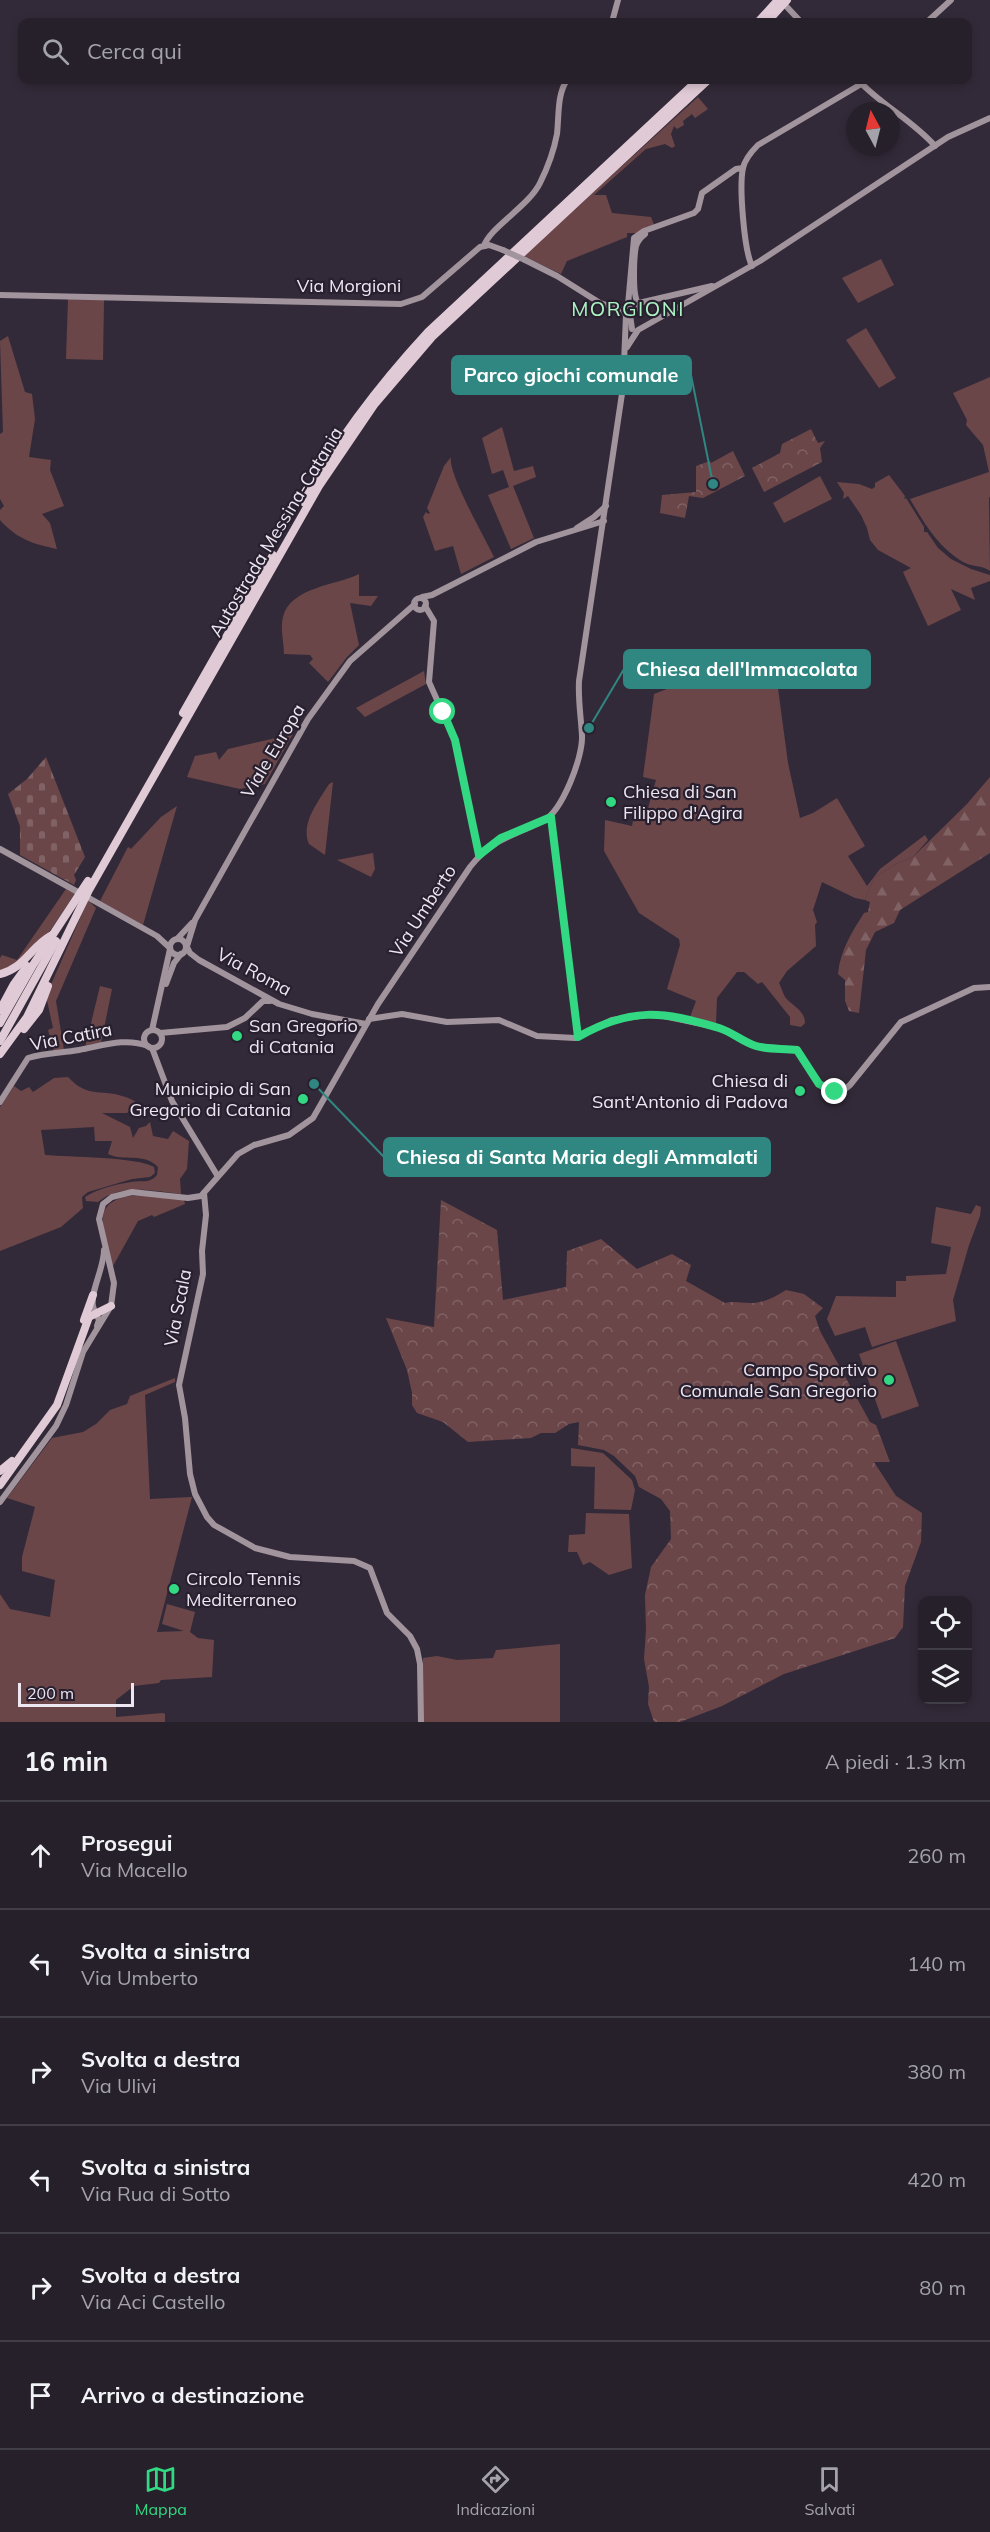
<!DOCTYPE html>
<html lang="it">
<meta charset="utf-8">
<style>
body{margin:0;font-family:Mulish,sans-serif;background:#2e2833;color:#f1f3f6}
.controls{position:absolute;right:18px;bottom:18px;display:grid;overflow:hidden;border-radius:12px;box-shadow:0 3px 9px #0003}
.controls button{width:54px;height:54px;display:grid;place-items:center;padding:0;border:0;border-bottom:2px solid #423e47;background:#26202b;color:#f1f3f6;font:30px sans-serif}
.compass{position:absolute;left:846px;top:102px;width:54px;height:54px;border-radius:50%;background:#26202b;box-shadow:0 3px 9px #0003;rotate:353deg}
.scale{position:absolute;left:18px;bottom:15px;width:116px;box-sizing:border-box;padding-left:6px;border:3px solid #ede7f1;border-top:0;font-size:16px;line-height:21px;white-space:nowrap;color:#ede7f1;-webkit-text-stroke:4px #29202f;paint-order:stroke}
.stop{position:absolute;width:18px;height:18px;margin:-14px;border:4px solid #32d882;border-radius:50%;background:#fff}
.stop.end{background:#32d882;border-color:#fff;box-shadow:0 2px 6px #0008}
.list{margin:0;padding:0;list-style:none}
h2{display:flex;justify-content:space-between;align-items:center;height:78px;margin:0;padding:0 24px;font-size:26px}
h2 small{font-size:20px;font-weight:400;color:#a4a3a9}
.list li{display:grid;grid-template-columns:39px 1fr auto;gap:18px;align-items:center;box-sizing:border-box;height:108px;padding:0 24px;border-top:2px solid #423e47}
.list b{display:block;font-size:22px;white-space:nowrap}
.list p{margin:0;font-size:20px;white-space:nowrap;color:#a4a3a9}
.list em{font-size:20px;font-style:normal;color:#a4a3a9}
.icon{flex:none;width:33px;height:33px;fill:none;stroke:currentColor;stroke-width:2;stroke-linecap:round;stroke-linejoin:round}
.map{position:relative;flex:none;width:990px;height:1722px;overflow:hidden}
.search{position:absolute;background:#26202b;box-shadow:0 3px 9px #0003;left:18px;right:18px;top:18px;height:66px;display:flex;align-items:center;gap:15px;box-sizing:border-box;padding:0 21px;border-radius:12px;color:#a4a3a9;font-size:22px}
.sheet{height:726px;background:#26202b}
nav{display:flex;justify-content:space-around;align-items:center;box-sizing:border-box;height:84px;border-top:2px solid #423e47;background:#26202b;font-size:16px;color:#a4a3a9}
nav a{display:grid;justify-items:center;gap:3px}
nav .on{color:#32d882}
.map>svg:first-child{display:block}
.green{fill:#6a4649}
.forest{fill:url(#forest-firs)}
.cemetery{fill:url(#cemetery-stones)}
.park{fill:url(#park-crowns)}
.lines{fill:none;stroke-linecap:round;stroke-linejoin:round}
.secondary{stroke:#a2949c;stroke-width:6}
.highway{stroke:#e0cad6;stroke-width:8}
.secondary-bridge{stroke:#a2949c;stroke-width:6}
.route{stroke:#32d882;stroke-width:8}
.poi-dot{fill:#32d882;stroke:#29202f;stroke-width:2}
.labels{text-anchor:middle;stroke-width:4.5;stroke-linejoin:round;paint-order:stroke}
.street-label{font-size:18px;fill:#ede7f1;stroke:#29202f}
.poi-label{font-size:18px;fill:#ede7f1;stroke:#29202f;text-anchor:start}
.neighbourhood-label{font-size:20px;letter-spacing:1.5px;fill:#abf5c4;stroke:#29202f}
.leader{fill:none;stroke:#308782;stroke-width:2}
.callout-dot{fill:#308782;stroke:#29202f;stroke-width:2}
.callout{fill:#308782;stroke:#308782;stroke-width:2}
.callout-label{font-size:20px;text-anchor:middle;font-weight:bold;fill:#fff}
</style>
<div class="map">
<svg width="990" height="1722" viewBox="0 0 990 1722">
<defs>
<pattern id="forest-firs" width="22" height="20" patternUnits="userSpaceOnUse" patternTransform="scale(1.5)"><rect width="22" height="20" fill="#6a4649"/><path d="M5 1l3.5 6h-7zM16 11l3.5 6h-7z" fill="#806164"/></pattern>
<pattern id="cemetery-stones" width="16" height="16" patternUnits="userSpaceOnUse" patternTransform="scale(1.5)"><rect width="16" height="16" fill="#6a4649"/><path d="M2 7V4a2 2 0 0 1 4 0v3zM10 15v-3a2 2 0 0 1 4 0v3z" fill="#806164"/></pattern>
<pattern id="park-crowns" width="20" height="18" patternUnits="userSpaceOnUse" patternTransform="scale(1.5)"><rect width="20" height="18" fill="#6a4649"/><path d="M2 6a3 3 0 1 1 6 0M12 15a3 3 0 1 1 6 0" fill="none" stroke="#806164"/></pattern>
</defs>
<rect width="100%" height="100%" fill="#332a39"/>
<g class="green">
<polygon points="698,97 708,109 695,118 692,114 683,121 684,125 677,129 674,126 671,134 675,146 672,148 665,144 646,149 594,195 606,195 612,213 651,217 655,227 638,233 627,233 627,237 567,261 561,274 523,256"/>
<polygon points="881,259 894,285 858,303 842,278"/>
<polygon points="68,299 104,300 103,360 66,359"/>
<polygon points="866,328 896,378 879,388 846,340"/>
<path d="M8,336L25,392L32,394L35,419L29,457L51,460L50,470L64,506L42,514L50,523L57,549C33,544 17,539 0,520V510L4,506L0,499V434L3,432L0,341Z"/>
<path d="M990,377V497L989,498L990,571C982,565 972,567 963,562C938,547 924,523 910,499L989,472L983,445L966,425L967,420L953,393Z"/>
<polygon points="502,427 514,471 533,466 536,477 513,486 534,538 511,549 488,495 509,487 503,470 492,474 482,438"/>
<path d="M451,457C447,472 486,540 494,557L461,574L453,546L435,551L423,517L426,512L428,514L430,513L427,508L444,466Z"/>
<polygon points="889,475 905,496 904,499 906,498 924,527 924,532 927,532 938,548 951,559 971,569 990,575 990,581 971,588 975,600 951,589 961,610 928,626 903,572 911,568 878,550 870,540 867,528 861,515 848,496 843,499 844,493 837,482 859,484 872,489 875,487 875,483"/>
<polygon points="820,476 832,499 784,523 773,503"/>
<path d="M359,574V596H378L371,606L350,603L359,645L347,657L328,682L309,663L313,659L310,655L284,654C284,643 280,628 283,617C290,587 338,585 359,574Z"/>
<path d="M775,666L788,763L800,818L813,813L837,798L865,846L848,856L867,886L880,869L925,835L928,840L913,857L896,864L874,878L865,900L855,898L822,882L813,910L817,922L815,925L816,946L787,971L779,983C781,987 783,993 785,997C792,1006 805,1010 805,1023L801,1027L790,1025V1017L762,982L758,984L744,972H737L717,998L716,1024L690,1017L696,1001L667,989L680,945L679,939L639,913L604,851L605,820L632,826L636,805L648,808L656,780L643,777L654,694L675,686L733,683Z"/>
<polygon points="424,671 426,684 365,717 356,708"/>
<polygon points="293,734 265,784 240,789 187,777 195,756 216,752 219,760 228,749"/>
<path d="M333,782L325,855L309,844C300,823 319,801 329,784Z"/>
<polygon points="177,806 143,925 100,901 128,847 131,849 161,817"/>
<polygon points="373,853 375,869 371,877 337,860"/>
<path d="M66,889L75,893C52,928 38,955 0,973V958L2,955L17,960Z"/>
<polygon points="88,900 96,908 56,1001 64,1050 54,1052 48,1030 53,1028 46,996"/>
<polygon points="100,986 112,989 101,1043 85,1048"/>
<path d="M68,1077C87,1098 100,1089 122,1096C128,1097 134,1101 140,1104V1109L132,1108L127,1113H102L130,1127L133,1138L139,1128L146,1126L150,1122L153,1136L168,1139L173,1131L189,1141L187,1169L180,1179L181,1194C154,1191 121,1183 98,1202L86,1201L85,1197C97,1189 117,1184 131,1182C141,1180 150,1184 157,1175L158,1167C144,1152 124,1162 108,1154L112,1141H95L94,1127L41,1130L45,1155C68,1157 138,1157 154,1167L155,1173L150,1177L132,1179L88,1192L82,1197L83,1208L61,1227L0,1251V1107L14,1086L21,1091L29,1087L33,1092L54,1078Z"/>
<path d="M142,1195L184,1200L185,1204L154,1217L152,1215L138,1221L113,1266C104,1227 86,1198 142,1195Z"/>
<polygon points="976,1205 981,1207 980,1216 969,1245 953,1300 956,1321 872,1347 865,1327 835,1336 827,1319 836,1296 896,1297 896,1281 906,1281 906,1276 946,1274 951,1247 931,1243 936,1207 971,1214"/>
<polygon points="896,1341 919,1406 882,1419 859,1354"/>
<polygon points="175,1378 175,1382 145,1395 150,1499 192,1497 157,1632 184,1631 162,1624 167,1604 195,1612 190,1632 198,1638 214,1640 212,1677 161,1680 159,1683 134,1686 116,1700 116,1717 163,1713 165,1714 165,1722 0,1722 0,1594 10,1609 50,1617 55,1580 22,1571 22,1557 35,1507 7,1498 52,1438 83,1432 96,1424 110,1410 127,1404 130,1396"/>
<polygon points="571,1448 603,1453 632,1480 635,1490 631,1510 594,1509 595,1467 571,1466"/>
<polygon points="586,1513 629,1514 632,1568 609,1575 590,1562 583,1565 577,1552 568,1552 569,1535 585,1534"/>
<polygon points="560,1644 560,1722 423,1722 423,1658 437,1656 457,1660 493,1658 496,1650"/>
</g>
<path class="forest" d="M990,777V853L900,910L894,923L875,932L866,950L859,1013L849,1011L845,1001V980L838,974C840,951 852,932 864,913L868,912L870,902L865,900L874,878L896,864L913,857L967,804Z"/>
<polygon class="cemetery" points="46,757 85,857 74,875 76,880 74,885 20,855 20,826 8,794 27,779"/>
<g class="park">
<polygon points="811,429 818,443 825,441 820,448 822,462 764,492 752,468 780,453 782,444"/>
<polygon points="733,451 745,476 703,498 689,496 685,518 660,513 662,495 696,492 696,466 710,461 711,463"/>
<path d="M441,1200L497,1230L503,1300L566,1287L567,1251L601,1239L637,1269L672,1254L691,1265L686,1281L725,1303C735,1301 740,1303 750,1303C764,1303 775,1297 786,1290L804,1294L823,1308L815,1316L820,1331L870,1422L876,1425L890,1462H874L896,1496L922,1513L921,1542L905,1586L903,1627L895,1638L784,1674L722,1706L680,1722H654L648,1704L649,1687L644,1659L646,1630L645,1595L651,1567L671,1539L670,1511L661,1499L639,1487L635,1476L614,1456L604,1450L578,1445L579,1422L569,1424L555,1433H541L531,1438L468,1442L443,1422L417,1413L412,1405V1393L407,1370L386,1318L434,1327Z"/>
</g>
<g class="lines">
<g class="secondary">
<polyline points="786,6 801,22"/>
<polyline points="612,22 618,0"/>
<polyline points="927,22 951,0"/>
<path d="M858,80C881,105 912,120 935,146"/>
<path d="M484,246C489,228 529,206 540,183C547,169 554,150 557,134C559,117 557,94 567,80"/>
<path d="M752,266C744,250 739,186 743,168C745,159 751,152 758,145L868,80"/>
<polyline points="0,295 401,304 422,297 480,247 489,245 503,250"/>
<path d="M638,303C632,295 634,256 636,246C638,240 641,237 645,234"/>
<polyline points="628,305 634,238 644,231 694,213 698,209 702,193 736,169 743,168"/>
<polyline points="626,306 712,286"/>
<polyline points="632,329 630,315 640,304"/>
<polyline points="627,347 638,330 760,261 948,137 990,118"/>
<polyline points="577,528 594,517 606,506"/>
<polyline points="422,597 432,595 536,542 604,521"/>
<circle cx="420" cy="604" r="6"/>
<polyline points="425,606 434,621 429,682 455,740 479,855"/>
<polyline points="551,817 578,1037"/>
<polyline points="0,849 76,891"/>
<polyline points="89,898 157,936 170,948"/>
<circle cx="178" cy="947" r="8"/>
<polyline points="177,939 192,923"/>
<polyline points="187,946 195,920 308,719 350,661 415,604"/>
<polyline points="187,947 190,953 199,960 279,1004 312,1014 366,1024"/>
<polyline points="166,984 174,963 181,954"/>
<path d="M369,1019L402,1014L447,1022L499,1020L537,1036L575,1038L612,1020L654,1014L721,1028L755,1046L797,1050C811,1064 823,1111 850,1085L901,1022L974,988L990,987"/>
<polyline points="152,1030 170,949"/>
<circle cx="153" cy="1039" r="9"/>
<polyline points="160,1033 227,1027 245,1018 263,1001 270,1001"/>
<polyline points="152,1048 172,1101 217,1175"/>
<path d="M0,1102L28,1058C44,1053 62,1053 79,1050C102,1046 125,1037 148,1046"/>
<polyline points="204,1193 206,1215 202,1251 203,1274 179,1385 185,1418 190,1474 195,1494 207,1517 214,1525 255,1548 290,1557 354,1561 370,1568 387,1613 410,1636 417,1649 420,1664 421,1722"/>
<path d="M97,1326L99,1320C97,1315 94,1311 93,1306C90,1292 104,1268 104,1250"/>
<path d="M0,1502L56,1426L66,1405L83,1352L111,1306L114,1283L99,1219L103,1204L112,1197L132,1192L188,1198L201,1196L238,1154L254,1145L289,1135L313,1118L378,1004L470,867C492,839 513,836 543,821C562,812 583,757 582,736C581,717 578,700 579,681L623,387L626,315L623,310L600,303L557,276L525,260"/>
</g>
<g class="highway">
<polyline points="758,22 778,0"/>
<polyline points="767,22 787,0"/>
<path d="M303,502C337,440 380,384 428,332L698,80"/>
<polyline points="183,713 273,555"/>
<path d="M0,974C25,968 30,947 52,935"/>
<polyline points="0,1010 14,984 27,966"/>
<polyline points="0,1023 33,965 88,881"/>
<polyline points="24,1029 39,1010 48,986"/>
<polyline points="0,1041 56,941"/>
<polyline points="0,1054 27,1017 89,890 319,486 374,405 433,336 708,80"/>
<polyline points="84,1320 93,1295"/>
<polyline points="0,1471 12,1461"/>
<polyline points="0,1485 57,1405 89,1317 111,1306"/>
</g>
<polyline class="secondary-bridge" points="503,250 525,260"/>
</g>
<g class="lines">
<path class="route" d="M443,712L455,740L479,855L501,838L551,817L578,1037C631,1007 662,1011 719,1028C732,1032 743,1042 756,1046C769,1050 784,1048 797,1050L819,1084L835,1092"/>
</g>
<g class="poi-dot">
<circle cx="611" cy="802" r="6"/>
<circle cx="237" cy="1036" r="6"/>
<circle cx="800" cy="1091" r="6"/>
<circle cx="303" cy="1099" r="6"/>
<circle cx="889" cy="1380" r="6"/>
<circle cx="174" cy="1589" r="6"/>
</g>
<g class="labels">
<g class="street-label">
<text x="349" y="292">Via Morgioni</text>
<text transform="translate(276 532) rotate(-59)" y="6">Autostrada Messina-Catania</text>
<text transform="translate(273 751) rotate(-59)" y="6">Viale Europa</text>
<text transform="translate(423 911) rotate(-57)" y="6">Via Umberto</text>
<text transform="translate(254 972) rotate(28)" y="6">Via Roma</text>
<text transform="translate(71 1037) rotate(-11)" y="6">Via Catira</text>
<text transform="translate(178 1308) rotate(-79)" y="6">Via Scala</text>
</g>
<g class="poi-label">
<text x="623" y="798">Chiesa di San<tspan x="623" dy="21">Filippo d'Agira</tspan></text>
<text x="249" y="1032">San Gregorio<tspan x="249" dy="21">di Catania</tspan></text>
<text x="788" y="1087" text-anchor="end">Chiesa di<tspan x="788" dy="21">Sant'Antonio di Padova</tspan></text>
<text x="291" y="1095" text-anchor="end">Municipio di San<tspan x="291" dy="21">Gregorio di Catania</tspan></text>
<text x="877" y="1376" text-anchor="end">Campo Sportivo<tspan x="877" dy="21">Comunale San Gregorio</tspan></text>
<text x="186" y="1585">Circolo Tennis<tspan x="186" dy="21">Mediterraneo</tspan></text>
</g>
<g class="neighbourhood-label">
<text x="628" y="316">MORGIONI</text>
</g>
</g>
<path class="leader" d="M713 484L691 375M589 728L624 669M314 1084L384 1157"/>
<g class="callout-dot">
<circle cx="713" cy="484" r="6"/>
<circle cx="589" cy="728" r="6"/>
<circle cx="314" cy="1084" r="6"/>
</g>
<g class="callout">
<rect x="452" y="356" width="239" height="38" rx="6"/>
<rect x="624" y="650" width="246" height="38" rx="6"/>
<rect x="384" y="1138" width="386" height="38" rx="6"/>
</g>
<g class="callout-label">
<text x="571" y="382">Parco giochi comunale</text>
<text x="747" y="676">Chiesa dell'Immacolata</text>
<text x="577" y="1164">Chiesa di Santa Maria degli Ammalati</text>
</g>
</svg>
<div class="controls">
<button><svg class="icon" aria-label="locate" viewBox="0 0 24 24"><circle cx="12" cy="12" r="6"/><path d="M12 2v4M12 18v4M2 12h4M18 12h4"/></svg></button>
<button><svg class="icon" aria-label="layers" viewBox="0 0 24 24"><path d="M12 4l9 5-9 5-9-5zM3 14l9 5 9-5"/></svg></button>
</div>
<svg class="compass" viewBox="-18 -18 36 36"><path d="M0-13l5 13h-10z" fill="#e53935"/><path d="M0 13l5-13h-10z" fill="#a4a3a9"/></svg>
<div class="scale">200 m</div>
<div class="stop" style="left:443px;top:712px"></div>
<div class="stop end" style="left:835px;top:1092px"></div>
<div class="search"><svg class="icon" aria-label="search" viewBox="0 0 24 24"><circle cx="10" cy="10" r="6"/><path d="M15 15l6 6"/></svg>Cerca qui</div>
</div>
<section class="sheet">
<h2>16 min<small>A piedi · 1.3 km</small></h2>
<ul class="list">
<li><svg class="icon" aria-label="ahead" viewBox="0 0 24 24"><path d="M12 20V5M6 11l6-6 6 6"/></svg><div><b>Prosegui</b><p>Via Macello</p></div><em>260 m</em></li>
<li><svg class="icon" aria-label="left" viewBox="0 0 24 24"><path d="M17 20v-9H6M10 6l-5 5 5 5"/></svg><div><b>Svolta a sinistra</b><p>Via Umberto</p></div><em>140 m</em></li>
<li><svg class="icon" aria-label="right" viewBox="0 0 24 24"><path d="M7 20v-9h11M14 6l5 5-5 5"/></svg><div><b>Svolta a destra</b><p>Via Ulivi</p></div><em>380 m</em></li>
<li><svg class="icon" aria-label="left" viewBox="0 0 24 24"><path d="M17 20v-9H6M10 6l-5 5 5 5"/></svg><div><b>Svolta a sinistra</b><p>Via Rua di Sotto</p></div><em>420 m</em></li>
<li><svg class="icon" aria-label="right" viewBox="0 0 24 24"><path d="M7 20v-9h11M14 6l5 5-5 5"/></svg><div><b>Svolta a destra</b><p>Via Aci Castello</p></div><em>80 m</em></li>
<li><svg class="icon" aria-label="arrive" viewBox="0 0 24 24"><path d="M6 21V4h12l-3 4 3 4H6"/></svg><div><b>Arrivo a destinazione</b></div></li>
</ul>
</section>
<nav>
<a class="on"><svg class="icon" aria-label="map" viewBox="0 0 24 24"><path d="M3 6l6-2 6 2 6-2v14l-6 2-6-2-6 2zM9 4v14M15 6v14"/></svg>Mappa</a>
<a><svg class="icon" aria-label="directions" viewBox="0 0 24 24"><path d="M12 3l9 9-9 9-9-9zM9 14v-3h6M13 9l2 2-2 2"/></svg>Indicazioni</a>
<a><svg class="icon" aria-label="saved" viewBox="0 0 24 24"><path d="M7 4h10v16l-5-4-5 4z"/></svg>Salvati</a>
</nav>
